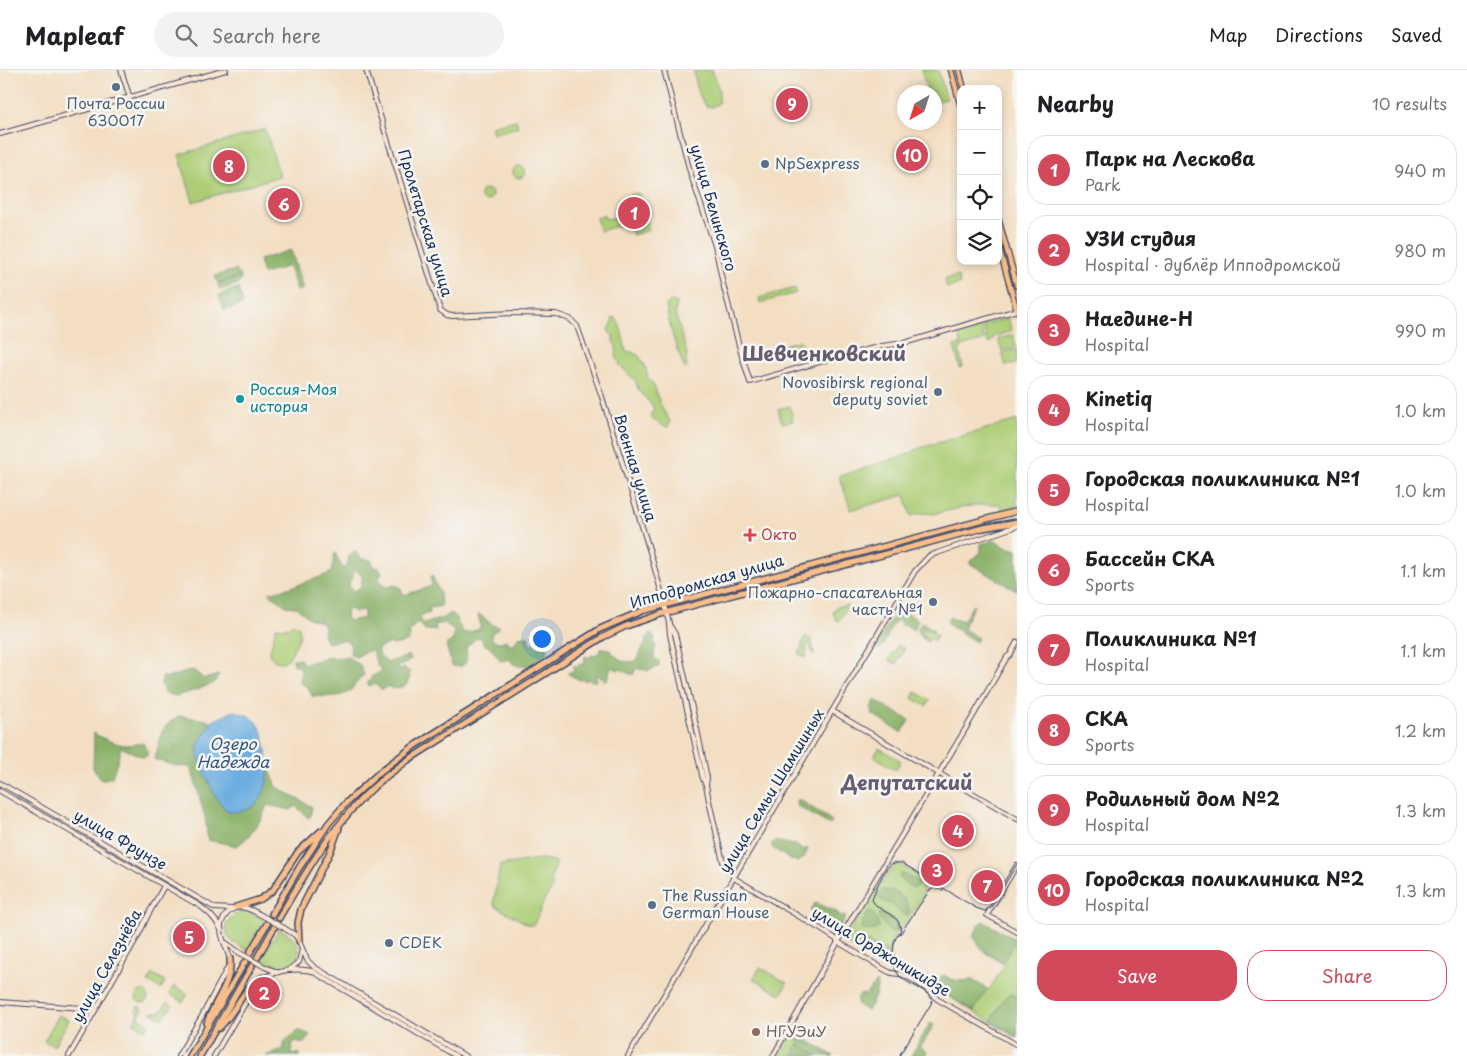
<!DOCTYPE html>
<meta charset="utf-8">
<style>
body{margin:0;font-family:"Playpen Sans",sans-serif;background:#f2f2f2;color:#202124}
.controls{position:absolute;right:15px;top:15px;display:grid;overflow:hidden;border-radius:10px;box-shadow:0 2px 8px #0003}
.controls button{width:45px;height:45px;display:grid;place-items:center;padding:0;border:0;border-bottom:1px solid #e0e0e0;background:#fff;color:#202124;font:25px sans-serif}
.compass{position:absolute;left:897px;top:15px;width:45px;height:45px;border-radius:50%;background:#fff;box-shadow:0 2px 8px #0003;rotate:219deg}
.you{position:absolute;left:541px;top:568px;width:18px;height:18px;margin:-12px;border:4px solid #fff;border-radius:50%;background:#1a73e8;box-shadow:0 0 0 8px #1a73e833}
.badge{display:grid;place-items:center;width:32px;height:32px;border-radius:50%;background:#d1495b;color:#fff;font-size:16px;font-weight:700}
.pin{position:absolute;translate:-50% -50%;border:2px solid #fff;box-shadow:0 1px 5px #0006}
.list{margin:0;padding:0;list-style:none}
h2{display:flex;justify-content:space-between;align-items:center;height:65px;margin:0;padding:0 20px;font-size:21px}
h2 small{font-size:16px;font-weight:400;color:#757577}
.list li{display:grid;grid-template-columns:32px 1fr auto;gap:15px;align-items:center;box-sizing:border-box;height:70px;margin:0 10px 10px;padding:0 10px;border:1px solid #e0e0e0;border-radius:20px}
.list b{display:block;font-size:19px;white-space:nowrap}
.list p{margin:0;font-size:16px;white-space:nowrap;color:#757577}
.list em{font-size:16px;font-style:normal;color:#757577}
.actions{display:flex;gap:10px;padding:15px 20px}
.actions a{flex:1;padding:11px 0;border:1px solid #d1495b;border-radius:20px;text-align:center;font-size:18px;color:#d1495b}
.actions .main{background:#d1495b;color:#fff}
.icon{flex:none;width:28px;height:28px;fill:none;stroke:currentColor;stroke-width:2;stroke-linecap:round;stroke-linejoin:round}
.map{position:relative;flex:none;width:1017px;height:986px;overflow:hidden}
header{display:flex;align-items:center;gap:30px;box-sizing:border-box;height:70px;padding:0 25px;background:#fff;border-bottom:1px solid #e0e0e0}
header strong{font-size:24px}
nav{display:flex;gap:28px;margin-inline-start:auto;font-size:18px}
.search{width:350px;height:45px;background:#f2f2f2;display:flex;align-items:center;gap:12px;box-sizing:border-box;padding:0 18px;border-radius:28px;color:#757577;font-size:19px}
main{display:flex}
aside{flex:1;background:#fff}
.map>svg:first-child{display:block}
.green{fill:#accd75;stroke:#647e6a}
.forest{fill:#89b066;stroke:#527062;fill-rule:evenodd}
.water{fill:#6caee0;stroke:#446e9f}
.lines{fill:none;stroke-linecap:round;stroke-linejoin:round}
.secondary-casing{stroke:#3b496d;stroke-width:6}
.primary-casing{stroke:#3b496d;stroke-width:7}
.highway-casing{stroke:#3b496d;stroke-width:8}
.secondary{stroke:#fce5d0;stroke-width:4}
.primary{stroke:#f8bd89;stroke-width:4.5}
.highway{stroke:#f8bd89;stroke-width:5}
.tram{stroke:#1b2f5e;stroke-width:1}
.secondary-bridge-casing{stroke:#3b496d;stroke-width:6;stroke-linecap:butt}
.secondary-bridge{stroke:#fce5d0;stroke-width:4}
.service-dot{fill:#5c6f8a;stroke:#f6f6f2;stroke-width:2}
.culture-dot{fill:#0f9aa8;stroke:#f6f6f2;stroke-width:2}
.health-dot{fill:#e0444e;stroke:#f6f6f2;stroke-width:2}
.education-dot{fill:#8d6e63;stroke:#f6f6f2;stroke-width:2}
.labels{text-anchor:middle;stroke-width:5;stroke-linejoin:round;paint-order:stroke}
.service-label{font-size:15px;fill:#4e5e75;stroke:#f6f6f2;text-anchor:start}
.street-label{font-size:15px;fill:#1b2f5e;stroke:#f6f6f2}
.culture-label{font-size:15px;fill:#0d838f;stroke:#f6f6f2;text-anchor:start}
.health-label{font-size:15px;fill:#be3a42;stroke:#f6f6f2;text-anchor:start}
.education-label{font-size:15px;fill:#785e54;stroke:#f6f6f2;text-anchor:start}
.water-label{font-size:16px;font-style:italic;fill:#335585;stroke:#f6f6f2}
.district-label{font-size:20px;font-weight:bold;fill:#685c73;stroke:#f6f6f2}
</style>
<header>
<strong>Mapleaf</strong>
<div class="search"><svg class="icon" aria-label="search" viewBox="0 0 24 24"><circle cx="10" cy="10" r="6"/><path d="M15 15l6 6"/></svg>Search here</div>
<nav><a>Map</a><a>Directions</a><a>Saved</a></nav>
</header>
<main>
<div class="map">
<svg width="1017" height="986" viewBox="0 0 1017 986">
<rect width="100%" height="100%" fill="#f6f6f2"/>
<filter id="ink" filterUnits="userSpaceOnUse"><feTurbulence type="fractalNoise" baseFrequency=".02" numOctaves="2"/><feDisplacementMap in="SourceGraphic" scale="10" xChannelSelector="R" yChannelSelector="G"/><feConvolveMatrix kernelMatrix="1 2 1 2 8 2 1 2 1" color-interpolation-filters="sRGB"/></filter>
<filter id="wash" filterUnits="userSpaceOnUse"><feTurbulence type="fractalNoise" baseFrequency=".0096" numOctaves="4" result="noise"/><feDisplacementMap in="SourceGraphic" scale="20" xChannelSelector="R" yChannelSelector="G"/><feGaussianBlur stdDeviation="1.12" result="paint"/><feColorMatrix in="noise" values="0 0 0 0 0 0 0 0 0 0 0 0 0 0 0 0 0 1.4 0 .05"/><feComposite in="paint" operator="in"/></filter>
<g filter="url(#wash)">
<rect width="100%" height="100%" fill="#f3dec2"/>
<g class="green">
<path d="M694,0H712L719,20V33L712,37L706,36C698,26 695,12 694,0Z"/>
<polygon points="921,0 938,0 947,29 935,32 934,22 928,22"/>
<polygon points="516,50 518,57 493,64 491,56"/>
<polygon points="265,59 280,106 193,132 179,85"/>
<circle cx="519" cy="102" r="6"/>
<circle cx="486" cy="125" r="6"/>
<polygon points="636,123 639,124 649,160 633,165 626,145 624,145 624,142 627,138 624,127"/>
<polygon points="604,145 605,149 619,147 621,155 600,161 596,148"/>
<polygon points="958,206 960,214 947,218 945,209"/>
<polygon points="795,218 796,223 760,233 759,228"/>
<path d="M671,231L677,233L675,243L687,284L686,290L687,297L685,299C676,279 669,256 666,235Z"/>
<path d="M615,247C622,255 624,272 626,282L629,281L638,285L645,295L648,308L655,317L656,323L662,338L670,351L668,357C664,357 651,349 650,345L654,340L653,337L638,319L636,312L619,295L620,293L616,287C617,282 617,276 613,272V266L608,261L613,252L612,249Z"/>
<polygon points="1008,248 1012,261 995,266 991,272 988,273 983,255"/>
<polygon points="980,254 985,270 961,277 961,279 959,280 963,297 960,298 954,276 961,274 958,261"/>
<polygon points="1013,265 1016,277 1002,281 998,269"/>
<polygon points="800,270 802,276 769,287 768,280"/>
<polygon points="1017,279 1017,293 1006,296 1002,283"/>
<polygon points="790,336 793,351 782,353 778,339"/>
<polygon points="1017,350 1017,436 1002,440 1000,434 975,435 933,444 921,443 911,446 905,425 851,440 839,406 906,385 920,378"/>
<polygon points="741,517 741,520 673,538 672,536"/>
<polygon points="848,535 839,551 836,550 833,542 836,537"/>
<polygon points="292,553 299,557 300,566 289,588 283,592 275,591 269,585 276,557 287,558"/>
<polygon points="925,558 937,565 934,571 922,564"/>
<polygon points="805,566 811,569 815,584 813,585 809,572 807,574 806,588 799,584"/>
<polygon points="898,575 905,579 896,594 889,590"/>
<polygon points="915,622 930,630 926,636 912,628"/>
<polygon points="879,678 901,691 896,700 874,686"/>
<path d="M540,789L555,791L557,793C553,803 549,805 553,817L545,829L535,852L533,855H529L497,837L494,835V831L500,795Z"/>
<path d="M896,794C903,795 908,799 913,802C943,820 900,853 891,873C889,879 890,886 890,892L884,889L880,893L843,871L883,810Z"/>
<path d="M245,841L254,844L264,850L247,880C242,877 234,874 230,869C219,855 231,844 245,841Z"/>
<path d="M982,851L1017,870V968L923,911L926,906L938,913L943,905C953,911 960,912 972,910L989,920L1005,894L984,882L973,867Z"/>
<path d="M279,859C285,862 292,865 296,871C304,883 295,900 279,898C273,897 267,893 261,890Z"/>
<polygon points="760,897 787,913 781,925 753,909"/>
<polygon points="153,904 165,911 161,919 148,912"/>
<polygon points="174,916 188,924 183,932 169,924"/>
<circle cx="142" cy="927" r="6"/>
<polygon points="167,932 172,935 163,949 151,942 155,943 156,941 160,943"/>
<polygon points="138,936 143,939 138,947 149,954 146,959 133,953 139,943 136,941"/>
<polygon points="59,945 69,950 54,976 44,971"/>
<polygon points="794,962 834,986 779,986"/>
</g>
<g class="forest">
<polygon points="291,180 303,219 297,221 289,196 263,204 259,190"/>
<polygon points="235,200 241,206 218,213 215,206"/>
<polygon points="241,207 241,211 238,214 220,220 218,214"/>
<polygon points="238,218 243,234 224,240 219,225"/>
<polygon points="996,470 1003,476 1017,480 1017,521 969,493 981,482 981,474"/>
<path d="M355,481L362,489L371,490L375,499L378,497L382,502L379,509L385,517H389L393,515L400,517L404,525L432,516L430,507L432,505L440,524L441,536L429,538L430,543L419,546L423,554L443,548L449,544H453L456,548L457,553L460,556L461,561L466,563L480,559V553L478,545L479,544L494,556L500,557L491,564L492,569L494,571L500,572L507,570V573L512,574L515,573L518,567L523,566H529V573H534L538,577L545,574L547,576L548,581C536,592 529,602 512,593L510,589L501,591L490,577L487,576L483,573L481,567C474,567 471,574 466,577C467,583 468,595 461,596C458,597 455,596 452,596L446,575L453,570L455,562L445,553L435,555L436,560L425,561L421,554L414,555L412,559L409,561L410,566L408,571L403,573L392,575L390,573L377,579L381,587L388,593C395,589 401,590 408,585L410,587L411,589C405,596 400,594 397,598L401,600L405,598L407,601L410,602L409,609L406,615C401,618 393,621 388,616L382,620L375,614L369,616L367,613L371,610V607L382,601L381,598L378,597L372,580L365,582L356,587L350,584L351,578L349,572L343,570L327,573L323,564L324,557L321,552L309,548L296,537L286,536L269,523L292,517L331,503L335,483L342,497L346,498L348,492L349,486ZM356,500C365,510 362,504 361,517L354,521L350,519L349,511L353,508V501ZM347,539H350L354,542L362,540L364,542V548L349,551L346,547Z"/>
<polygon points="973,535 974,536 964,555 964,559 978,568 976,572 949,555 947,549 949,547 955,550 958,549 963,551"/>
<path d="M898,538L918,550L913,560L909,557L901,555L899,549C887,556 889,573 878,580L874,578Z"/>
<path d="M922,552L935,561H933L924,557L921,561V564L929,570L928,572C922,569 919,566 917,559Z"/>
<path d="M651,564L655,567L654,572L656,577L654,583V589L659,591V596L658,597L647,601L644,599L641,600L638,598L634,601V604C628,605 626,601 621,599L618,600L612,597L609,602V607L605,611L603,607H600L598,605L596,606L597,611H593L588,609L586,611L583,609L580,610L568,604V603L573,601L574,595L576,597L580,594L584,595L585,586L590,588L591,585L593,586L600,582L602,578C611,578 615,586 621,591C645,594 635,586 646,573V569Z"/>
<path d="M347,587L360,595L364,605C359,609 355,615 351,620C341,629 325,626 312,626L308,617L300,613L301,598L294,594L293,589H300L304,594L324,588Z"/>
<polygon points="193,600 204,609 219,605 214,613 199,619 177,626 165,624 161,614 163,606 167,608"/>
<polygon points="875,630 909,650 902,663 872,644 873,641 871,638"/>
<path d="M179,646L213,651L198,674V685L217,729L266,716L269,698L277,717L312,737L310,747L308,748L296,736L291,740L267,735C261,752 252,765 237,776L208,770L205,747L191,697L176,696L154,689C164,668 154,661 179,646Z"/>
<path d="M94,663C101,668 117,675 126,675C132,675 138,674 143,673L148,682L147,686L143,687L120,677V683L112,707L101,710L93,698Z"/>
<polygon points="796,730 800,730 831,750 832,752 830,755 797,736"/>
<path d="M774,771L796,775L803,781L806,778L808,779C806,785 802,791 796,792L795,789L792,791L773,778L771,774Z"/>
<path d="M901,804H903L918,812V815L914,818C908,815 902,813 900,807Z"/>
<path d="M883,820C900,820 904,827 910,842L908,845H904L892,835L882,831L878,827C878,823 880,821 883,820Z"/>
<polygon points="815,833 837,842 839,846 841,847 844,846 846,847 840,857 810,840"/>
<path d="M869,841L872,842L880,856C876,861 867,862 861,859L862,853Z"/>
<polygon points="881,843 894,850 898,858 896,862 888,860 878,845"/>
<polygon points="982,851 1016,870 1003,892 986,882 974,864"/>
<path d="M858,870C868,873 878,878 887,880L886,887H882L859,873Z"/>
<path d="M943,905C953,911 960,912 972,910L987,919L974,941L923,911L926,906L938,913Z"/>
<path d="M877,912C878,922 873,931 867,941L857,934L858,932L856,930L861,924L865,925Z"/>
<polygon points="1012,924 1017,927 1017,966 991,951 1005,927"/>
<polygon points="930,953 934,955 921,977 927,982 927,986 920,986 917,984 916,986 911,986"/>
<polygon points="298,961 301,961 310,965 305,973 302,973 296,971 292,975 293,978 290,983 295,985 298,983 301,985 300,986 266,986 276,981 283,980 285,971"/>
<polygon points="796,964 833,986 826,986 797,970"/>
<polygon points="799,974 820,986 794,986 795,979"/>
</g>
<polygon class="water" points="234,641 247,645 257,652 263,663 269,698 266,716 260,730 251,738 239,742 227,741 217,729 206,706 198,685 198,674 213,651"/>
</g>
<g filter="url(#ink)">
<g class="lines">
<g class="secondary-casing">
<g id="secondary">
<polyline points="121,0 130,28"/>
<polyline points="366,0 440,240 447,245 452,246 513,243 556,244 570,249 577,256 602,327 650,482 665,535 669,553 670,565 703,709 706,715"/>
<polyline points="664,0 690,102 715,176 723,214 741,283 750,312 830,289 882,276 904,273 1017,240"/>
<polyline points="0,64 226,0"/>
<path d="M670,556L675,564L698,664L707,708L706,715L709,731L723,792L734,808L822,860L836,869L838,872L887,901C892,904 894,903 899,904C908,905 932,922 937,929L1017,975"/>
<polyline points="832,641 1017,749"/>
<polyline points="0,713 215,838 231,839"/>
<path d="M0,721L200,836C209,843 215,848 220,858"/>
<polyline points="1017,795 987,845 1017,862"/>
<polyline points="284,858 295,865 299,871 307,890 314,897 465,986"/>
<polyline points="226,873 240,883"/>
<path d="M230,890C228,880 221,869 221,859C220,854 223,849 226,845C236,832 249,838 261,845"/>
<polyline points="265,897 277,902"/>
<polyline points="291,898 299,892 302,879"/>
<path d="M261,910L262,908C279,901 294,897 312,901L456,986"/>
<polyline points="0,932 96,939"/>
<polyline points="69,986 139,864 148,845 164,816"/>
<polyline points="178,986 202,946 228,897"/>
<polyline points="214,986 256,915"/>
<polyline points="628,986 915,501 929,486 937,483 1017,456"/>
<polyline points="773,986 842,865 972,648 1007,587 1010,585 1017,572"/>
</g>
</g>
<g class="primary-casing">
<g id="primary">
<polyline points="951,0 961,37"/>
<polyline points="959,0 964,19"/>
<polyline points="998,148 1017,216"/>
<polyline points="998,174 1017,241"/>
</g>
</g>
<g class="highway-casing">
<g id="highway">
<polyline points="236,837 261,829 273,820 298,782 321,761"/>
<polyline points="272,844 299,798 328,754 346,733 381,701 414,676 600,559 642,541 1017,441"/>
<path d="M279,848C307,800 335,751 377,714C387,705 398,698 408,690L603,567L626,556L661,544L983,458L1017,452"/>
<polyline points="299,871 298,853 301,839 330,782 339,758"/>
<polyline points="249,884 268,852"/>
<polyline points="257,888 275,856"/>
<path d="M207,953C214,931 232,913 230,889"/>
<polyline points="219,958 227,949 247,920 262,908"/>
<polyline points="190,986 245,892"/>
<polyline points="200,986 252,896"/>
</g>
</g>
<use href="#secondary" class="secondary"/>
<use href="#primary" class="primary"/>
<use href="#highway" class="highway"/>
<g class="tram">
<polyline points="900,864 929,821 934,818 943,820"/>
<path d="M899,986L931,934L932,930C926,917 907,916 898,904C892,896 892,880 895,870C897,865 902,862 900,856C897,843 878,842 872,830C873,824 885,798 890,795C894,792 898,793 902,793L976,838L985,841L991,837L1017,794"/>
</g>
<g class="secondary-bridge-casing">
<g id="secondary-bridge">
<polyline points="261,845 284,858"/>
<polyline points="240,883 265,897"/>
</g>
</g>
<use href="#secondary-bridge" class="secondary-bridge"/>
</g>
</g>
<g class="service-dot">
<circle cx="116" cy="17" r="5"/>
<circle cx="765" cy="94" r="5"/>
<circle cx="938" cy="322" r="5"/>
<circle cx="933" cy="532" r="5"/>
<circle cx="652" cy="835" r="5"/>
<circle cx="389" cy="873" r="5"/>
</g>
<circle class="culture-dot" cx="240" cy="329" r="5"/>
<path class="health-dot" d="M747.5 457.5h5v5h5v5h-5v5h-5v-5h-5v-5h5z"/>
<circle class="education-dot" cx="756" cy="962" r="5"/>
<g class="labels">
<g class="service-label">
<text x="116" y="39" text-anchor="middle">Почта России<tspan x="116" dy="17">630017</tspan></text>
<text x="775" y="99">NpSexpress</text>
<text x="928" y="318" text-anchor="end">Novosibirsk regional<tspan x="928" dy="17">deputy soviet</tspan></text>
<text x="923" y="528" text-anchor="end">Пожарно-спасательная<tspan x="923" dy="17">часть №1</tspan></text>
<text x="662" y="831">The Russian<tspan x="662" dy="17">German House</tspan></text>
<text x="399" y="878">CDEK</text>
</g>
<g class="street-label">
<text transform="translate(713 138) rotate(74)" y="5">улица Белинского</text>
<text transform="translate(425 153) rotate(73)" y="5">Пролетарская улица</text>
<text transform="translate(635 398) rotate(73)" y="5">Военная улица</text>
<text transform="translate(707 512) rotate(-16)" y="5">Ипподромская улица</text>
<text transform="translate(772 721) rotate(-59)" y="5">улица Семьи Шамшиных</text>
<text transform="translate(120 770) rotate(30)" y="5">улица Фрунзе</text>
<text transform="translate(881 882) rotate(31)" y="5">улица Орджоникидзе</text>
<text transform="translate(107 896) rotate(-61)" y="5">улица Селезнёва</text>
</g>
<g class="culture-label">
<text x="250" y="325">Россия-Моя<tspan x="250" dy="17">история</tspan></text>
</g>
<g class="health-label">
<text x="761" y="470">Окто</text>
</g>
<g class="education-label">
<text x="766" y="967">НГУЭиУ</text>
</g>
<g class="water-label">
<text x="233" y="680">Озеро<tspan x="233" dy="18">Надежда</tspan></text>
</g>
<g class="district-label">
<text x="824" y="291">Шевченковский</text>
<text x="907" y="720">Депутатский</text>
</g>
</g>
</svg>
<div class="controls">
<button>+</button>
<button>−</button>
<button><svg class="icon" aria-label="locate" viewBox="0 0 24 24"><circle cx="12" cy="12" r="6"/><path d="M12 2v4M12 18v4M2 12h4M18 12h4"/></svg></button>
<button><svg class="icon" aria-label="layers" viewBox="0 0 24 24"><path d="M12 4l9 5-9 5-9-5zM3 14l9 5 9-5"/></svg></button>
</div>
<svg class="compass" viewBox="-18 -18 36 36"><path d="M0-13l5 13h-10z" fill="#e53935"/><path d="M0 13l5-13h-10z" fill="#757577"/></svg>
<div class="you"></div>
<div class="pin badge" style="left:634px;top:143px">1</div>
<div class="pin badge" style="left:264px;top:923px">2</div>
<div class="pin badge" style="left:937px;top:800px">3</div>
<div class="pin badge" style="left:958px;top:761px">4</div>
<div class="pin badge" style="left:189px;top:867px">5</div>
<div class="pin badge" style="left:284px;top:134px">6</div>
<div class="pin badge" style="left:987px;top:816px">7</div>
<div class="pin badge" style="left:229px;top:96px">8</div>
<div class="pin badge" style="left:792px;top:34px">9</div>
<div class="pin badge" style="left:912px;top:85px">10</div>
</div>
<aside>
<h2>Nearby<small>10 results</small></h2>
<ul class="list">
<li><span class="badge">1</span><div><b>Парк на Лескова</b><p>Park</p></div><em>940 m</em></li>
<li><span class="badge">2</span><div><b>УЗИ студия</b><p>Hospital · дублёр Ипподромской</p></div><em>980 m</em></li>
<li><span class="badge">3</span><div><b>Наедине-Н</b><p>Hospital</p></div><em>990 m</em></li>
<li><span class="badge">4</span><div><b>Kinetiq</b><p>Hospital</p></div><em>1.0 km</em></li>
<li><span class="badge">5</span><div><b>Городская поликлиника №1</b><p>Hospital</p></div><em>1.0 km</em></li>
<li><span class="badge">6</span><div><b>Бассейн СКА</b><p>Sports</p></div><em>1.1 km</em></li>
<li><span class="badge">7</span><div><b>Поликлиника №1</b><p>Hospital</p></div><em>1.1 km</em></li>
<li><span class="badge">8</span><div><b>СКА</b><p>Sports</p></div><em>1.2 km</em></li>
<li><span class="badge">9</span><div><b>Родильный дом №2</b><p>Hospital</p></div><em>1.3 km</em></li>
<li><span class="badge">10</span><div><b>Городская поликлиника №2</b><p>Hospital</p></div><em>1.3 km</em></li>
</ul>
<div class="actions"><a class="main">Save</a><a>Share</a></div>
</aside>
</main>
